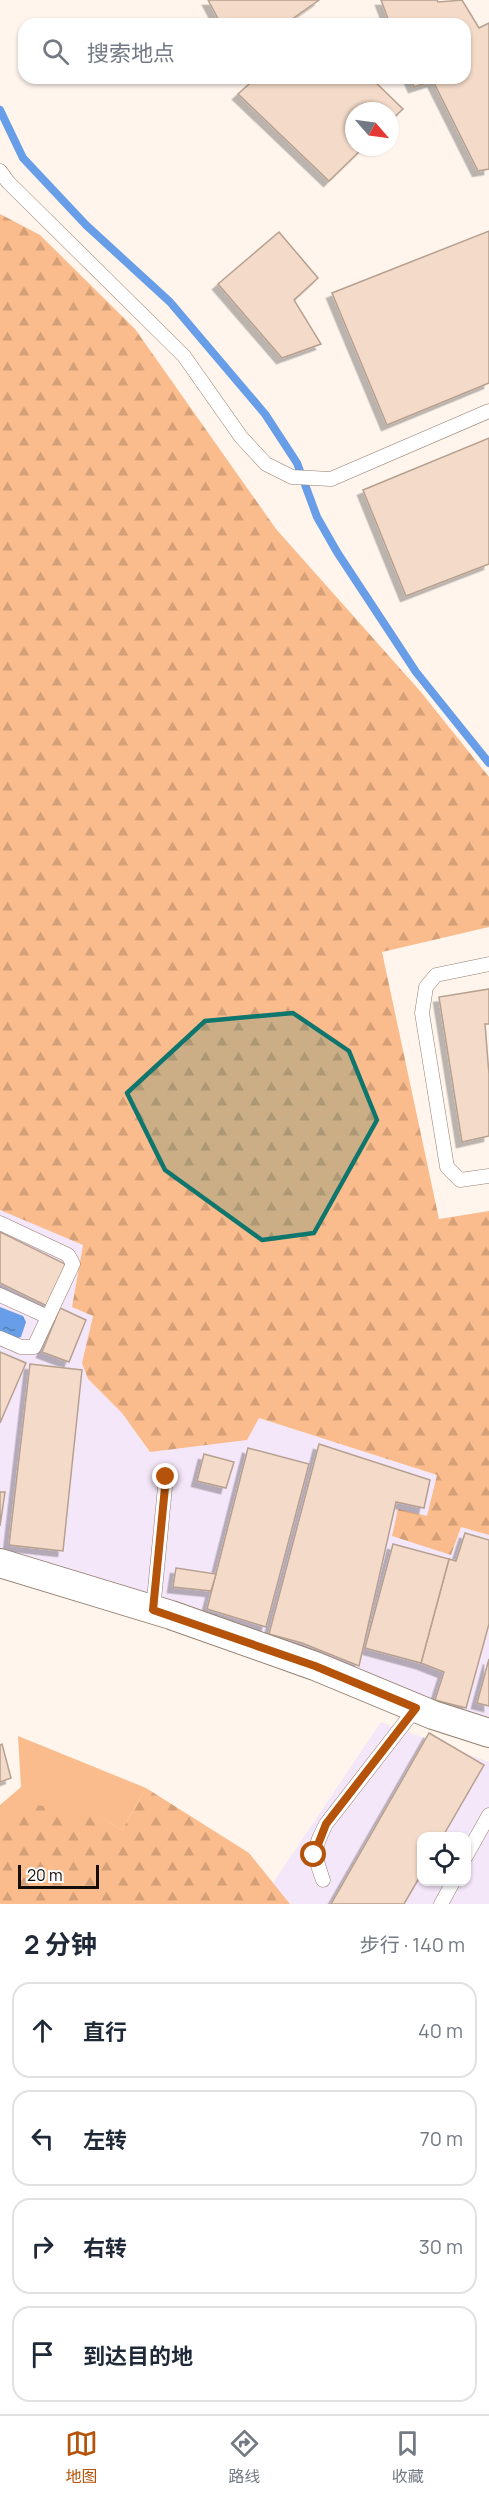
<!DOCTYPE html>
<html lang="zh">
<meta charset="utf-8">
<style>
body{margin:0;font-family:Manrope,"Noto Sans SC",sans-serif;background:#f6f6f7;color:#1f2937}
.controls{position:absolute;right:18px;bottom:18px;display:grid;overflow:hidden;border-radius:12px;box-shadow:0 2px 4px #0004}
.controls button{width:54px;height:54px;display:grid;place-items:center;padding:0;border:0;border-bottom:2px solid #e0e1e3;background:#fff;color:#1f2937;font:30px sans-serif}
.compass{position:absolute;left:345px;top:102px;width:54px;height:54px;border-radius:50%;background:#fff;box-shadow:0 2px 4px #0004;rotate:118deg}
.scale{position:absolute;left:18px;bottom:15px;width:81px;box-sizing:border-box;padding-left:6px;border:3px solid #150d07;border-top:0;font-size:16px;line-height:21px;white-space:nowrap;color:#150d07;-webkit-text-stroke:4px #fff;paint-order:stroke}
.stop{position:absolute;width:18px;height:18px;margin:-14px;border:4px solid #b45309;border-radius:50%;background:#fff}
.stop.end{background:#b45309;border-color:#fff;box-shadow:0 2px 6px #0008}
.list{margin:0;padding:0;list-style:none}
h2{display:flex;justify-content:space-between;align-items:center;height:78px;margin:0;padding:0 24px;font-size:26px}
h2 small{font-size:20px;font-weight:400;color:#747a83}
.list li{display:grid;grid-template-columns:39px 1fr auto;gap:18px;align-items:center;box-sizing:border-box;height:96px;margin:0 12px 12px;padding:0 12px;border:2px solid #e0e1e3;border-radius:18px}
.list b{display:block;font-size:22px;white-space:nowrap}
.list em{font-size:20px;font-style:normal;color:#747a83}
.icon{flex:none;width:33px;height:33px;fill:none;stroke:currentColor;stroke-width:2;stroke-linecap:round;stroke-linejoin:round}
.map{position:relative;flex:none;width:489px;height:1904px;overflow:hidden}
.search{position:absolute;background:#fff;box-shadow:0 2px 4px #0004;left:18px;right:18px;top:18px;height:66px;display:flex;align-items:center;gap:15px;box-sizing:border-box;padding:0 21px;border-radius:18px;color:#747a83;font-size:22px}
.sheet{height:510px;background:#fff}
nav{display:flex;justify-content:space-around;align-items:center;box-sizing:border-box;height:84px;border-top:2px solid #e0e1e3;background:#fff;font-size:16px;color:#747a83}
nav a{display:grid;justify-items:center;gap:3px}
nav .on{color:#b45309}
.map>svg:first-child{display:block}
.industrial{fill:#f5e7fa;fill-rule:evenodd}
.green{fill:#fabc8c}
.forest{fill:url(#forest-firs)}
.water{fill:url(#water-ripples)}
.lines{fill:none;stroke-linecap:round;stroke-linejoin:round}
.stream{stroke:#679ee7;stroke-width:8}
.building{fill:#f4dbc9;stroke:#b7a08f;stroke-width:1.5;filter:url(#shadow)}
.service-casing{stroke:#957f6e;stroke-width:15}
.minor-casing{stroke:#957f6e;stroke-width:30}
.service{stroke:#fff;stroke-width:14}
.minor{stroke:#fff;stroke-width:28}
.route{stroke:#b45309;stroke-width:8}
.marked{fill:#0f766e;fill-opacity:0.2;stroke:#0f766e;stroke-width:4.5;stroke-linejoin:round}
</style>
<div class="map">
<svg width="489" height="1904" viewBox="0 0 489 1904">
<defs>
<pattern id="forest-firs" width="22" height="20" patternUnits="userSpaceOnUse" patternTransform="scale(1.5)"><rect width="22" height="20" fill="#fabc8c"/><path d="M5 1l3.5 6h-7zM16 11l3.5 6h-7z" fill="#d5a077"/></pattern>
<pattern id="water-ripples" width="26" height="14" patternUnits="userSpaceOnUse" patternTransform="scale(1.5)"><rect width="26" height="14" fill="#679ee7"/><path d="M2 4q2-2 4 0t4 0M15 11q2-2 4 0t4 0" fill="none" stroke="#547fb9"/></pattern>
<filter id="shadow"><feDropShadow dx="-5.5" dy="5.5" stdDeviation="0" flood-color="#0004"/></filter>
</defs>
<rect width="100%" height="100%" fill="#fff5ed"/>
<g class="industrial">
<polygon points="0,1210 83,1244 72,1307 93,1316 82,1363 88,1379 122,1413 150,1452 259,1418 437,1475 427,1517 451,1555 461,1527 489,1535 489,1721 0,1552"/>
<path d="M381,1722L489,1762V1904H290L273,1883ZM422,1836H466V1882H422Z"/>
</g>
<polygon class="green" points="18,1736 146,1788 122,1830 99,1816 0,1818 0,1805 21,1787"/>
<g class="forest">
<polygon points="0,214 40,235 135,329 276,529 420,691 489,777 489,927 382,952 439,1219 489,1211 489,1535 461,1527 451,1555 392,1536 398,1509 427,1516 437,1475 259,1418 247,1440 150,1452 122,1413 88,1379 82,1363 93,1316 72,1307 83,1245 0,1210"/>
<polygon points="146,1788 249,1853 290,1904 0,1904 0,1818 4,1814 37,1805 100,1816 122,1830"/>
</g>
<polygon class="water" points="0,1307 23,1316 26,1322 21,1337 15,1339 0,1332"/>
<g class="lines">
<polyline class="stream" points="0,110 23,158 86,225 170,302 265,414 297,463 317,517 337,552 416,672 489,763"/>
</g>
<g class="building">
<polygon points="208,0 319,0 285,24 221,24"/>
<polygon points="381,0 437,0 438,2 462,0 479,28 489,23 489,169 478,171 433,81 414,87 410,78 465,78 465,24 390,24"/>
<polygon points="256,78 371,78 403,109 390,121 390,111 354,111 354,147 364,147 329,181 238,94"/>
<polygon points="489,231 489,383 387,425 332,293"/>
<polygon points="279,232 318,278 294,300 321,344 282,358 218,284"/>
<polygon points="489,438 489,564 406,596 363,490"/>
<polygon points="489,989 489,1024 485,1024 489,1074 489,1136 462,1142 439,997"/>
<polygon points="0,1232 67,1265 47,1306 0,1283"/>
<polygon points="60,1308 86,1320 69,1362 42,1352"/>
<polygon points="0,1352 26,1363 0,1423"/>
<polygon points="30,1364 82,1370 63,1551 9,1545"/>
<polygon points="319,1444 430,1480 424,1508 396,1502 359,1666 302,1643 269,1634"/>
<polygon points="248,1448 309,1464 266,1627 207,1609"/>
<polygon points="204,1454 234,1462 226,1488 197,1481"/>
<polygon points="0,1492 5,1492 0,1526"/>
<polygon points="465,1533 489,1540 489,1624 466,1708 435,1700 444,1672 421,1663 449,1559 456,1561"/>
<polygon points="393,1544 449,1559 421,1663 365,1648"/>
<polygon points="176,1568 216,1574 211,1591 173,1587"/>
<polygon points="489,1659 489,1706 477,1703"/>
<polygon points="429,1733 484,1765 443,1836 422,1836 422,1873 404,1904 331,1904"/>
<polygon points="2,1744 11,1778 0,1782 0,1745"/>
</g>
<g class="lines">
<g class="service-casing">
<g id="service">
<polyline points="0,171 8,182 184,356 241,437 266,464 292,477 331,479 489,411"/>
<polyline points="489,964 436,975 426,987 422,1013 447,1167 460,1180 489,1176"/>
<polyline points="0,1223 68,1255 73,1264 34,1347 21,1347 0,1338"/>
<polyline points="0,1295 48,1317"/>
<polyline points="153,1610 166,1477"/>
<polyline points="466,1856 489,1815"/>
<path d="M323,1880C313,1852 313,1850 326,1824L416,1708"/>
<polyline points="441,1904 453,1882"/>
</g>
</g>
<g class="minor-casing">
<polyline id="minor" points="0,1563 171,1615 315,1666 433,1715 489,1733"/>
</g>
<use href="#service" class="service"/>
<use href="#minor" class="minor"/>
</g>
<g class="lines">
<polyline class="route" points="166,1477 153,1610 315,1666 416,1708 326,1824 314,1855"/>
</g>
<path class="marked" d="M293,1013L349,1051L377,1120L314,1233L262,1240L165,1170L127,1093L205,1021Z"/>
</svg>
<div class="controls">
<button><svg class="icon" aria-label="locate" viewBox="0 0 24 24"><circle cx="12" cy="12" r="6"/><path d="M12 2v4M12 18v4M2 12h4M18 12h4"/></svg></button>
</div>
<svg class="compass" viewBox="-18 -18 36 36"><path d="M0-13l5 13h-10z" fill="#e53935"/><path d="M0 13l5-13h-10z" fill="#747a83"/></svg>
<div class="scale">20 m</div>
<div class="stop" style="left:314px;top:1855px"></div>
<div class="stop end" style="left:166px;top:1477px"></div>
<div class="search"><svg class="icon" aria-label="search" viewBox="0 0 24 24"><circle cx="10" cy="10" r="6"/><path d="M15 15l6 6"/></svg>搜索地点</div>
</div>
<section class="sheet">
<h2>2 分钟<small>步行 · 140 m</small></h2>
<ul class="list">
<li><svg class="icon" aria-label="ahead" viewBox="0 0 24 24"><path d="M12 20V5M6 11l6-6 6 6"/></svg><div><b>直行</b></div><em>40 m</em></li>
<li><svg class="icon" aria-label="left" viewBox="0 0 24 24"><path d="M17 20v-9H6M10 6l-5 5 5 5"/></svg><div><b>左转</b></div><em>70 m</em></li>
<li><svg class="icon" aria-label="right" viewBox="0 0 24 24"><path d="M7 20v-9h11M14 6l5 5-5 5"/></svg><div><b>右转</b></div><em>30 m</em></li>
<li><svg class="icon" aria-label="arrive" viewBox="0 0 24 24"><path d="M6 21V4h12l-3 4 3 4H6"/></svg><div><b>到达目的地</b></div></li>
</ul>
</section>
<nav>
<a class="on"><svg class="icon" aria-label="map" viewBox="0 0 24 24"><path d="M3 6l6-2 6 2 6-2v14l-6 2-6-2-6 2zM9 4v14M15 6v14"/></svg>地图</a>
<a><svg class="icon" aria-label="directions" viewBox="0 0 24 24"><path d="M12 3l9 9-9 9-9-9zM9 14v-3h6M13 9l2 2-2 2"/></svg>路线</a>
<a><svg class="icon" aria-label="saved" viewBox="0 0 24 24"><path d="M7 4h10v16l-5-4-5 4z"/></svg>收藏</a>
</nav>
